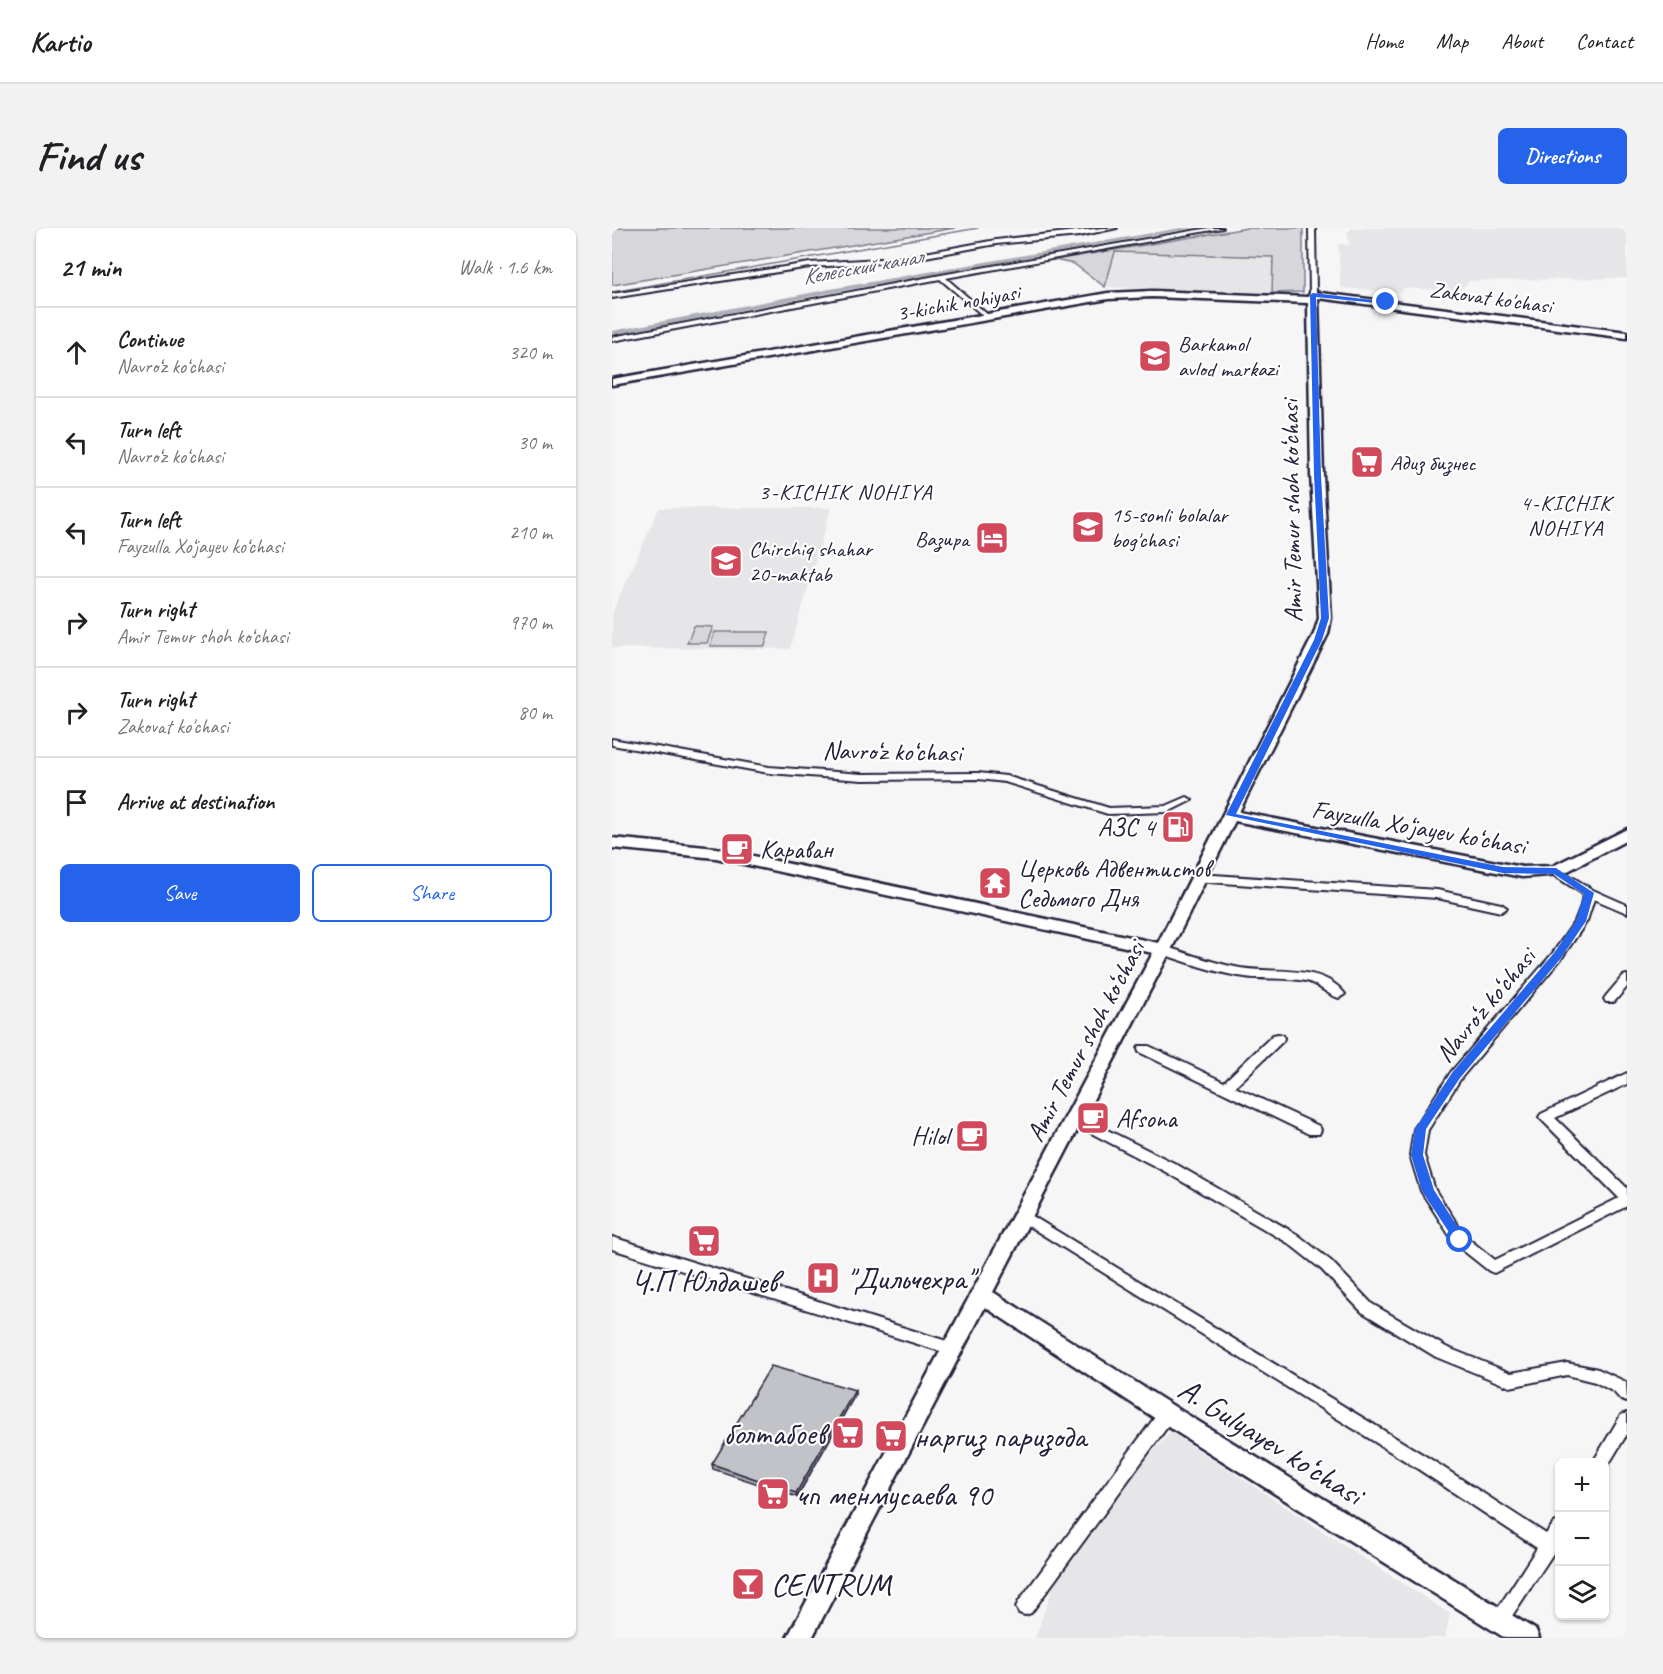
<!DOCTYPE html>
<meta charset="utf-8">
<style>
body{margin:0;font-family:Caveat,sans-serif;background:#f2f2f2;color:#202124}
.controls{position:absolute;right:18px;bottom:18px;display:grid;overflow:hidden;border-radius:9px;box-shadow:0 2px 4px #0004}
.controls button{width:54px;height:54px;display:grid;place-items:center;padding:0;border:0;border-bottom:2px solid #e0e0e0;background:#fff;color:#202124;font:30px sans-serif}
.stop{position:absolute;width:18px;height:18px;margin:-14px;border:4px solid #2563eb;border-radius:50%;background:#fff}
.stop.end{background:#2563eb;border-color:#fff;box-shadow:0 2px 6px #0008}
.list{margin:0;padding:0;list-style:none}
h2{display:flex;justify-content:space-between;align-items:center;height:78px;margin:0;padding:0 24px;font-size:26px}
h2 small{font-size:20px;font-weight:400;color:#757577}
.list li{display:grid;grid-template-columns:39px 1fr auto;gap:18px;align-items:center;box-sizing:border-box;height:90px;padding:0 24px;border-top:2px solid #e0e0e0}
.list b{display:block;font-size:22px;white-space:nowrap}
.list p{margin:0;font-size:20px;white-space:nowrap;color:#757577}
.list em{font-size:20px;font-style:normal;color:#757577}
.actions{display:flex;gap:12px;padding:18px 24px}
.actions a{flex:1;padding:14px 0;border:2px solid #2563eb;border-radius:9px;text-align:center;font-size:21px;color:#2563eb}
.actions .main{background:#2563eb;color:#fff}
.icon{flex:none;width:33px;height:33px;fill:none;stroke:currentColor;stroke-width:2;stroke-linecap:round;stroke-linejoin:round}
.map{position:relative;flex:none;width:1015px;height:1410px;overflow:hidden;border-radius:9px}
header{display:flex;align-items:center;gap:36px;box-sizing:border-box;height:84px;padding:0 30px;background:#fff;border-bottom:2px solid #e0e0e0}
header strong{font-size:28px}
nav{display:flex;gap:33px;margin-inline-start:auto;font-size:21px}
.intro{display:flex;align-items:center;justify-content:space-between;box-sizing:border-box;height:144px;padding:0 36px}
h1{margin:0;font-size:42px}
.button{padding:15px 27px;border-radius:9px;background:#2563eb;color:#fff;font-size:21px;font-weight:700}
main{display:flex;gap:36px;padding:0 36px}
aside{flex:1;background:#fff;border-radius:9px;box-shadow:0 2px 4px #0004}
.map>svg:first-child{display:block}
.built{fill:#e6e6e9}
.green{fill:#d7d7db;stroke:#7c7c8b;stroke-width:1.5}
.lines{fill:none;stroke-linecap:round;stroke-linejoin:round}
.stream{stroke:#767685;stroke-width:1.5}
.canal{fill:#aeaeb7;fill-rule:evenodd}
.street-casing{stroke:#22223b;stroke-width:4}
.secondary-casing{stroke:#22223b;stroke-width:5}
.street{fill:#fff;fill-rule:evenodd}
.secondary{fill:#fff;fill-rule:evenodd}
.wall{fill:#a7a7ad;stroke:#22223b;stroke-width:1.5}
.shaded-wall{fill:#88888d;stroke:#22223b;stroke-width:1.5}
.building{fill:#c2c2c9;stroke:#22223b;stroke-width:1.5}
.route{fill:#2563eb}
.labels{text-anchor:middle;stroke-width:4.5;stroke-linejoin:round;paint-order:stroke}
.far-water-label{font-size:22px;font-style:italic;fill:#5a5a6d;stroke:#fff}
.far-street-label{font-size:22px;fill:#22223b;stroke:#fff}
.far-poi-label{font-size:22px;fill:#22223b;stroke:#fff;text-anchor:start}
.far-neighbourhood-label{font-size:22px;letter-spacing:1.5px;fill:#22223b;stroke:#fff}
.street-label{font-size:26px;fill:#22223b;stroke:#fff}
.poi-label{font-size:26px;fill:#22223b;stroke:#fff;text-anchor:start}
.near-poi-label{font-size:32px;fill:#22223b;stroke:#fff;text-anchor:start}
.near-street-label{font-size:32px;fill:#22223b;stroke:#fff}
</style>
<header>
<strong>Kartio</strong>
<nav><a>Home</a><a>Map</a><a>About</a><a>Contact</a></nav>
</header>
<div class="intro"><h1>Find us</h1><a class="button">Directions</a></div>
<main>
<aside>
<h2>21 min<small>Walk · 1.6 km</small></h2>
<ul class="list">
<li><svg class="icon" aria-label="ahead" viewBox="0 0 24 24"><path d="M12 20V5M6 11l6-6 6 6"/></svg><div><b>Continue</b><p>Navro‘z ko‘chasi</p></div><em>320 m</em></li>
<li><svg class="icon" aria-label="left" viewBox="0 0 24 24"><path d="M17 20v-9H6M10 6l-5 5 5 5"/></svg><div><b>Turn left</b><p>Navro‘z ko‘chasi</p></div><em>30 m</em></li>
<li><svg class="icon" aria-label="left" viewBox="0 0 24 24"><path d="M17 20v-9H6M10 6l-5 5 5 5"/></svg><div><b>Turn left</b><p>Fayzulla Xo‘jayev ko‘chasi</p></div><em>210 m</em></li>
<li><svg class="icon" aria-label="right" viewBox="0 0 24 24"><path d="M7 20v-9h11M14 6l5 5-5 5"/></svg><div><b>Turn right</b><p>Amir Temur shoh ko‘chasi</p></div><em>970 m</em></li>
<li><svg class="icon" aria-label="right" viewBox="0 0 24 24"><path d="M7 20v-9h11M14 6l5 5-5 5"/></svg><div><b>Turn right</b><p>Zakovat ko'chasi</p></div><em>80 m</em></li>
<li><svg class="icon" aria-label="arrive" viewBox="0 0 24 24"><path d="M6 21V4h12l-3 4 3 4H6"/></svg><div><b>Arrive at destination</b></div></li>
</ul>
<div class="actions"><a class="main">Save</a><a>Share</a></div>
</aside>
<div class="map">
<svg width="1015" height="1410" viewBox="0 0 1015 1410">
<rect width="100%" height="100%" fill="#f6f6f7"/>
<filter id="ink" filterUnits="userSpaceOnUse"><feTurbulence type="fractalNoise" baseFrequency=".0167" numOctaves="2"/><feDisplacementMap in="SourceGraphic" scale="12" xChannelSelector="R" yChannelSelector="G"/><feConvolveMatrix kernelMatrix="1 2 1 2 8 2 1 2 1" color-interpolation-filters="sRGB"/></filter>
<g filter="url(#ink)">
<g class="built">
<polygon points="738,0 1015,0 1015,50 857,53 847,63 791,60 791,64 729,60 726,16 737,17 735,3 738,3"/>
<polygon points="503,24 661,29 660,65 493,59"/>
<polygon points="47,280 219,280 178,421 0,420 0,385"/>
<polygon points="558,1204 838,1386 833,1410 423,1410 440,1361 473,1304"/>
</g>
<g class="green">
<polygon points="0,0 343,0 0,57"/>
<polygon points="635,0 691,0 691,64 660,65 661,29 503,24 493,59 462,36 442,32"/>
<polygon points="82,398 101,399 95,415 75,415"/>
<polygon points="103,404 157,404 153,418 98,418"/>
</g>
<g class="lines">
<polyline class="stream" points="0,64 366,0"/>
<polygon class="canal" points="568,0 582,0 224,64 0,107 0,103 224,60"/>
<g class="street-casing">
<g id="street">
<polygon points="491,0 505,0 467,8 384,16 286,34 198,39 0,70 0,66 198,35 286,30 384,12"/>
<polygon points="597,0 611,0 334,50 377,88 377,90 375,91 328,51 0,113 0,109 329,47"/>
<polygon points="697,0 703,0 704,67 701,69 698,67"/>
<polygon points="0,511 157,539 250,546 366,545 394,548 497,580 554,578 575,569 580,572 556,584 496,586 393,554 366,551 250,552 157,545 0,517"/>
<polygon points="944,639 981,662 1015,677 1015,685 982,671 975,693 949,731 849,850 816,902 812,927 823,962 853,1008 883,1032 1007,970 927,889 929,886 1015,845 1015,856 943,890 1015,960 1015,978 882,1045 877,1043 843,1016 809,963 798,927 802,901 839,844 941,725 963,693 969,678 971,666 940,646 938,643 940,640"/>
<polygon points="587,646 825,662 889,676 895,680 889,684 825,670 583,653 581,650"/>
<path d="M551,718C575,725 598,734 623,739C657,747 709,734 733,766L727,770C715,767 707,756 694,753C674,749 653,752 633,749C603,745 575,734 547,725L545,722Z"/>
<polygon points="1015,747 1015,759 1002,774 994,774 992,771 994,768 1011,748"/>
<polygon points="666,806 671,807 672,810 671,813 623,859 707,898 709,902 707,906 697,906 527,824 526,821 527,818 537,818 612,854 661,807"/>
<polygon points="463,886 562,935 686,1007 719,1033 760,1076 834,1119 899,1145 955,1135 986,1141 1014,1154 1015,1174 1009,1172 1002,1164 983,1154 955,1147 898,1159 824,1129 750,1084 709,1041 676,1015 552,943 458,894 456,891 458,888"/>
<polygon points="412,983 815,1229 934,1306 942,1295 948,1293 948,1315 894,1397 888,1399 882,1397 879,1391 925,1320 803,1239 407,992 405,988 407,984"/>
<polygon points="0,1009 341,1115 346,1117 349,1121 346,1125 341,1127 0,1021"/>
<polygon points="555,1179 561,1181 563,1186 561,1191 419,1385 413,1387 407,1385 404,1379 407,1373 549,1181"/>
<polygon points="1015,1185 1015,1206 995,1239 993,1240 993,1234 981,1234 1009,1187"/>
</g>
</g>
<g class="secondary-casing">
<polygon id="secondary" points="540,63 696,69 698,65 701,64 1015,104 1015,110 706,70 711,247 719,390 716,406 627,584 910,639 941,638 1015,601 1015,612 950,646 910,649 623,593 559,722 381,1064 563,1179 924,1402 927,1410 893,1410 547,1193 373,1079 200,1410 175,1410 541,725 104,630 0,620 0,610 104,620 546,715 702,406 707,390 699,247 696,75 540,69 496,71 0,157 0,151 496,65"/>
</g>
<use href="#street" class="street"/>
<use href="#secondary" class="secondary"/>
</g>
<polygon class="wall" points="243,1167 185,1269 101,1241 100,1236"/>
<polygon class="shaded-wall" points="243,1162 243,1167 185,1269 184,1265"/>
<polygon class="building" points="159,1138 243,1162 184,1265 100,1236"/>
</g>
<polygon class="route" points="701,65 777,74 774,76 704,69 709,247 717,390 710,412 624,586 891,639 944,640 982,665 974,693 949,730 848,850 814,901 811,927 822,962 854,1012 848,1016 844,1015 810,963 799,927 803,901 840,845 942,725 964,693 972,666 942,646 891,645 614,587 702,412 709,390 702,247 698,67"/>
<defs>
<g id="school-square" transform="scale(1.725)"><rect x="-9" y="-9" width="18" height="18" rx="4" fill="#d1495b" stroke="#fff"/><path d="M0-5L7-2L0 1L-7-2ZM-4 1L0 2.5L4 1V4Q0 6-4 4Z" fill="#fff"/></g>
<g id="supermarket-square" transform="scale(1.725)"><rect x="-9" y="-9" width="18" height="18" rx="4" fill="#d1495b" stroke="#fff"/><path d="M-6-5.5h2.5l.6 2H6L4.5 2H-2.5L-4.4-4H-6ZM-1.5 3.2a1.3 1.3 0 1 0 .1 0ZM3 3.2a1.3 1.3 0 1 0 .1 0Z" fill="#fff"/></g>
<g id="hotel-square" transform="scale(1.725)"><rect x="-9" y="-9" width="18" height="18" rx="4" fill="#d1495b" stroke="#fff"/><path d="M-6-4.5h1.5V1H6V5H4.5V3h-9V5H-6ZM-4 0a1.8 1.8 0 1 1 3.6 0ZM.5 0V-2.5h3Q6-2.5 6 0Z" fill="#fff"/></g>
<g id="fuel-square" transform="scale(1.725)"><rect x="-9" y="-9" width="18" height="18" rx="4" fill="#d1495b" stroke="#fff"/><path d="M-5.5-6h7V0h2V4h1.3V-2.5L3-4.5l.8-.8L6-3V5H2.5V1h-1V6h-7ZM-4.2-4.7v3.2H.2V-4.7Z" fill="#fff"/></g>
<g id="cafe-square" transform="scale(1.725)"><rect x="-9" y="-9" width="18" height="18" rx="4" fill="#d1495b" stroke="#fff"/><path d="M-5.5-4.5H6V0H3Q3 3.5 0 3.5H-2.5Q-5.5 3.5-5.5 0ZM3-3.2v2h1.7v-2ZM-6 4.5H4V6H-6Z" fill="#fff"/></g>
<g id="temple-square" transform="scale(1.725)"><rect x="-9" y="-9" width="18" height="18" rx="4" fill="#d1495b" stroke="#fff"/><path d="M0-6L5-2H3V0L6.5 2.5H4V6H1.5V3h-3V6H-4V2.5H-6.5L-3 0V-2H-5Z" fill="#fff"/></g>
<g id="hospital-square" transform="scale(1.725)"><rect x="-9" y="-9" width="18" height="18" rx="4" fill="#d1495b" stroke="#fff"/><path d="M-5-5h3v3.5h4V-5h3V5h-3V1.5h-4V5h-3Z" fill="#fff"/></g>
<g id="bar-square" transform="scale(1.725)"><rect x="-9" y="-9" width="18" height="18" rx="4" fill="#d1495b" stroke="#fff"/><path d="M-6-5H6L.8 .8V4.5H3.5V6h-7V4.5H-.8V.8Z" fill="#fff"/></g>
</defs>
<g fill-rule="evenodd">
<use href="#school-square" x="543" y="128"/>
<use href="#supermarket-square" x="755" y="234"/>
<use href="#school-square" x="476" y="299"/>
<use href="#hotel-square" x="380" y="310"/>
<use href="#school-square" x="114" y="333"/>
<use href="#fuel-square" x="566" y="599"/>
<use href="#cafe-square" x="125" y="621"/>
<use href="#temple-square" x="383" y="655"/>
<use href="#cafe-square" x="481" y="890"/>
<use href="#cafe-square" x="360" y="908"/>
<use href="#supermarket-square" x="92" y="1013"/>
<use href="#hospital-square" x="211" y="1050"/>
<use href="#supermarket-square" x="236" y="1205"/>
<use href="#supermarket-square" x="279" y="1208"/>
<use href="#supermarket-square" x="161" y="1266"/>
<use href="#bar-square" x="136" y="1356"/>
</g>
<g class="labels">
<g class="far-water-label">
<text transform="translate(250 38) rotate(-10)" y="8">Келесский канал</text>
</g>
<g class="far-street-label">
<text transform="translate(879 69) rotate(8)" y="8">Zakovat ko'chasi</text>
<text transform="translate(346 74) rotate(-10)" y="8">3-kichik nohiyasi</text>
</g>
<g class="far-poi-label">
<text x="566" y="123">Barkamol<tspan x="566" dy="25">avlod markazi</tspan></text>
<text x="778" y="242">Адиз бизнес</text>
<text x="499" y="294">15-sonli bolalar<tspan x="499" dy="25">bog'chasi</tspan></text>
<text x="357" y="318" text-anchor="end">Вазира</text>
<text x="137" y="328">Chirchiq shahar<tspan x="137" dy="25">20-maktab</tspan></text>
</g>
<g class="far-neighbourhood-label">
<text x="234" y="271">3-KICHIK NOHIYA</text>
<text x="954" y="282">4-KICHIK<tspan x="954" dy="25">NOHIYA</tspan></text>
</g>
<g class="street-label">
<text transform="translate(679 283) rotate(-91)" y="9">Amir Temur shoh ko‘chasi</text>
<text transform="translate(280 523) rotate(1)" y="9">Navro‘z ko‘chasi</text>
<text transform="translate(807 599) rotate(10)" y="9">Fayzulla Xo‘jayev ko‘chasi</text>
<text transform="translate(873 777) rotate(-50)" y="9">Navro‘z ko‘chasi</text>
<text transform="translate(473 813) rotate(-62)" y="9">Amir Temur shoh ko‘chasi</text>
</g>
<g class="poi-label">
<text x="543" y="608" text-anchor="end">АЗС 4</text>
<text x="148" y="630">Караван</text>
<text x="406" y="649">Церковь Адвентистов<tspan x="406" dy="30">Седьмого Дня</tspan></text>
<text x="504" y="899">Afsona</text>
<text x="337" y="917" text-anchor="end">Hilol</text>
</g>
<g class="near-poi-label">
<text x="234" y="1061">"Дильчехра"</text>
<text x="92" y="1064" text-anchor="middle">Ч.П Юлдашев</text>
<text x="213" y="1216" text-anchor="end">болтабоев</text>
<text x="302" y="1219">наргиз паризода</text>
<text x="184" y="1277">чп менмусаева 90</text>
<text x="159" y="1367">CENTRUM</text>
</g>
<g class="near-street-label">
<text transform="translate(659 1213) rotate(32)" y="11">A. Gulyayev ko‘chasi</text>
</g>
</g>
</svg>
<div class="controls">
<button>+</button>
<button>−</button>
<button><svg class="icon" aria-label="layers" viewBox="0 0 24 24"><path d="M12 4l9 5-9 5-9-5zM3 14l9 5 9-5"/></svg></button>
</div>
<div class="stop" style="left:848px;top:1012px"></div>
<div class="stop end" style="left:774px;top:74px"></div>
</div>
</main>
